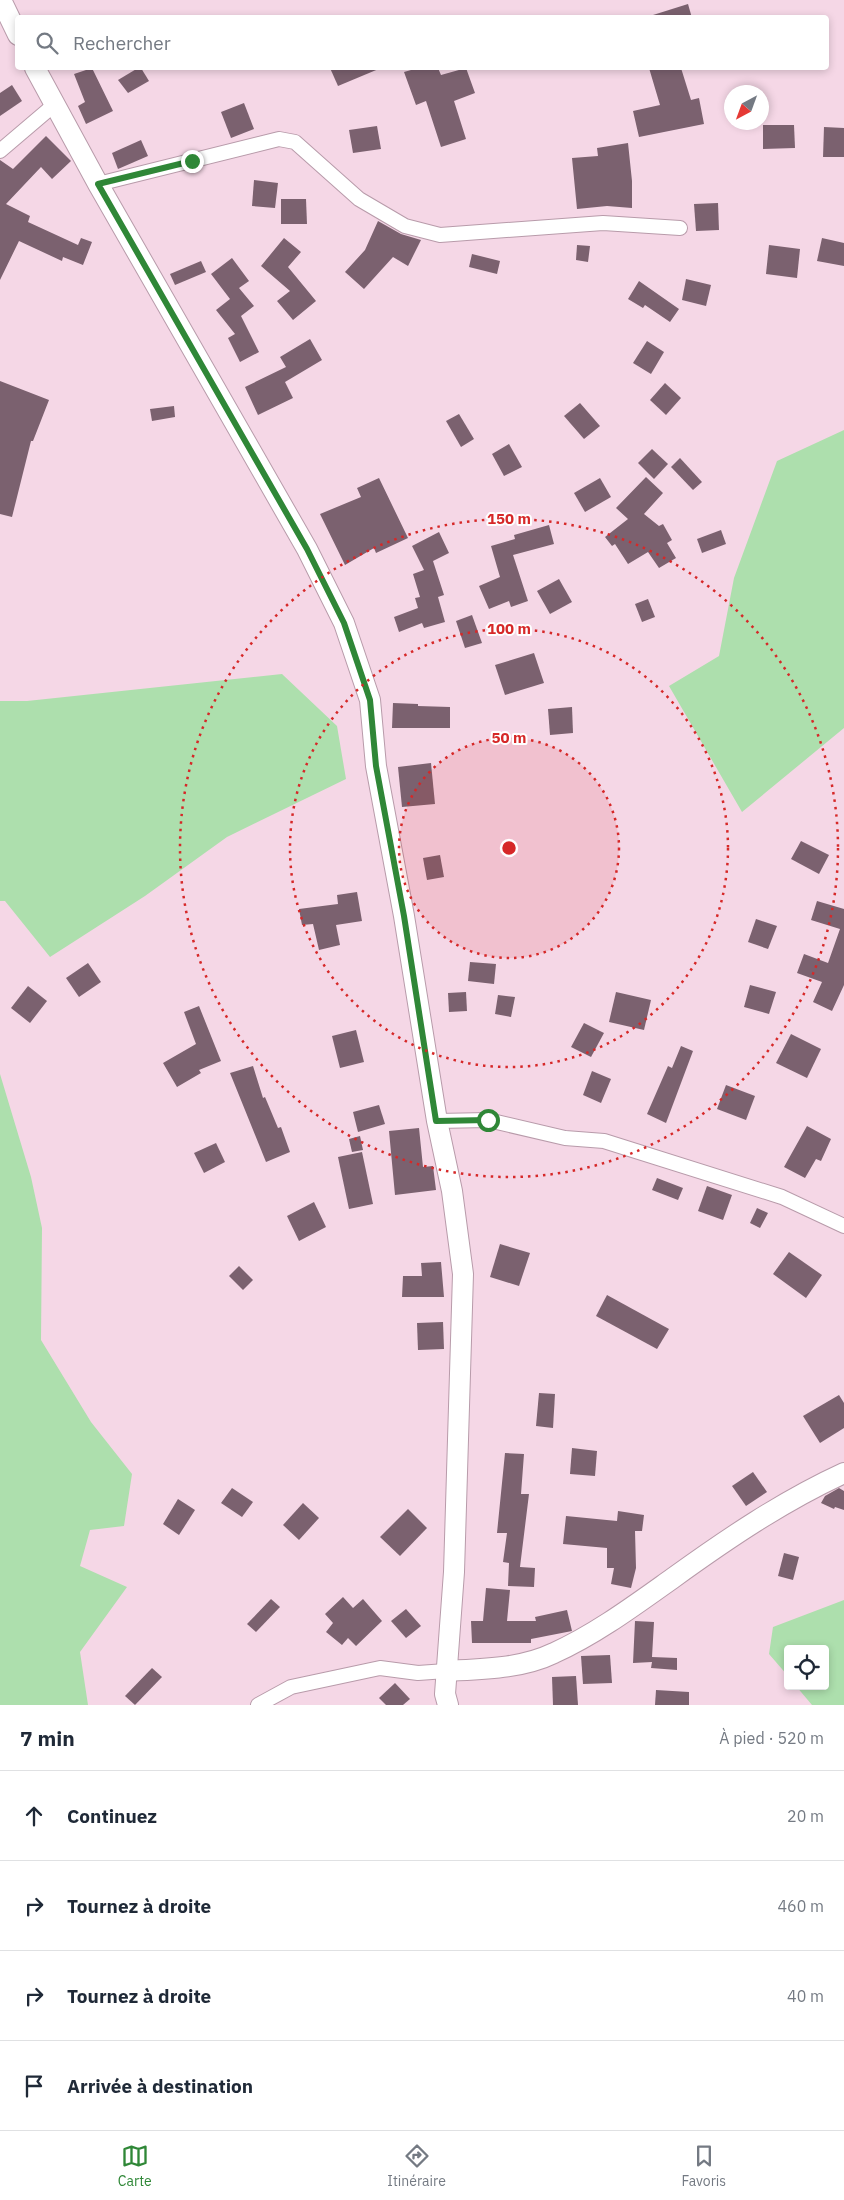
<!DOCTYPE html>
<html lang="fr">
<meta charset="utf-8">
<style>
body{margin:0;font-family:"IBM Plex Sans",sans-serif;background:#f6f6f7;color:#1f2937}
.controls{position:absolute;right:15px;bottom:15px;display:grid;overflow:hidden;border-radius:5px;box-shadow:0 2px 8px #0003}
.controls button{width:45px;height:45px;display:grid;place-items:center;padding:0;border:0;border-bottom:1px solid #e0e1e3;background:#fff;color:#1f2937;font:25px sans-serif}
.compass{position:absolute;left:724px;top:85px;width:45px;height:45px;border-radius:50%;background:#fff;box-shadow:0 2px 8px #0003;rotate:221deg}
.stop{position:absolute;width:15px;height:15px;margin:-11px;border:4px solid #2f8737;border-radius:50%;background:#fff}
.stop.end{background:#2f8737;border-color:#fff;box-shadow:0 1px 5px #0008}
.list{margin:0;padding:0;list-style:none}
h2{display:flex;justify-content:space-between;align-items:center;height:65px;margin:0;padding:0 20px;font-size:21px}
h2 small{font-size:16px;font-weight:400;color:#747a83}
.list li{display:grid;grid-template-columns:32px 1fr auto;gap:15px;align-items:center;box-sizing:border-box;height:90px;padding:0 20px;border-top:1px solid #e0e1e3}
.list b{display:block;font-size:19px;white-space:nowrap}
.list em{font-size:16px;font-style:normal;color:#747a83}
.icon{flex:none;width:28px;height:28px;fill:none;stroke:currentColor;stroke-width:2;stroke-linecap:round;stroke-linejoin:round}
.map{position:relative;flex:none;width:844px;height:1705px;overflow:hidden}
.search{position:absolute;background:#fff;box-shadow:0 2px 8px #0003;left:15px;right:15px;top:15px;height:55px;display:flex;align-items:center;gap:12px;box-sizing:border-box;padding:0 18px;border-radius:5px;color:#747a83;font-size:19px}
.sheet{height:425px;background:#fff}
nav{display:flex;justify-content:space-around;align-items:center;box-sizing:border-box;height:70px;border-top:1px solid #e0e1e3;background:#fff;font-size:14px;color:#747a83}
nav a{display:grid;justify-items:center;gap:2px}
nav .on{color:#2f8737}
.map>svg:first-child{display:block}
.green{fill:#addfad}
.building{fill:#7b616f}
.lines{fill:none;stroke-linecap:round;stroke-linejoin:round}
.street-casing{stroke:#b89baa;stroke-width:16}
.secondary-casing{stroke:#b89baa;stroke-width:22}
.street{stroke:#fff;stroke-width:14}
.secondary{stroke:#fff;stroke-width:20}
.route{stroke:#2f8737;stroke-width:6}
.ring{fill:none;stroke:#d62828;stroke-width:2.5;stroke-dasharray:2.5 5}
.centre{fill:#d62828;stroke:#fff;stroke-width:2.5}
.ring-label{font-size:15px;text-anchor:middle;font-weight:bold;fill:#d62828;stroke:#fff;stroke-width:4;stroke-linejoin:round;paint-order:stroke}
</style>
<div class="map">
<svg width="844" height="1705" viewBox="0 0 844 1705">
<rect width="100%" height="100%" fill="#f5d7e6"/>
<g class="green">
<polygon points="844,430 844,728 742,812 669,686 719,656 734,578 777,461"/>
<polygon points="282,674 337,726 346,779 227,837 145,896 50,957 5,901 0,901 0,701 27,701"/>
<polygon points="0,1074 31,1177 42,1228 41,1340 91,1422 132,1474 124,1526 90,1530 80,1566 127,1587 80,1652 88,1705 0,1705"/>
<polygon points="844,1600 844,1705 812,1705 796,1686 825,1686 825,1649 788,1649 788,1676 769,1654 773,1627"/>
</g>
<g class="building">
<polygon points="688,4 692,18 653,18 653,15"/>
<polygon points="92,68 113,111 86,124 78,106 85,102 74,74"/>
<polygon points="138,68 141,68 149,81 128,93 118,80"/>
<polygon points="330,68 381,68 338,86"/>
<polygon points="418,68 438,68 441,75 466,68 475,93 454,101 466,139 441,147 426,101 416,105 404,72"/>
<polygon points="649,68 681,68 691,100 699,98 704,124 639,137 633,111 660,105"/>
<polygon points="12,85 22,101 0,116 0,93"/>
<polygon points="244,103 254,129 231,138 221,112"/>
<polygon points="763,125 794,125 795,148 763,149"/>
<polygon points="377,126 381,149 353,153 349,130"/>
<polygon points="824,127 844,128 844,157 823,157"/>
<polygon points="46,136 71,161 52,179 41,167 6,204 30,216 28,222 78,245 81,238 92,242 83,265 63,257 62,261 19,241 0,280 0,160 13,169"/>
<polygon points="141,140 148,156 118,169 112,153"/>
<polygon points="628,143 632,181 632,208 607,206 577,209 572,158 598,156 597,148"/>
<polygon points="254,180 278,183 275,208 252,206"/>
<polygon points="281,199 306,199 307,224 281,224"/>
<polygon points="718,203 719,230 696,231 694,204"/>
<polygon points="378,221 401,234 421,240 408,266 393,257 364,289 345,272 365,250"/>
<polygon points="284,238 301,252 288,267 316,301 293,320 277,301 290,291 261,266"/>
<polygon points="822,238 844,243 844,266 817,261"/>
<polygon points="577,245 590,246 588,262 576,260"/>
<polygon points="769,245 800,249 797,278 766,274"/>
<polygon points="472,254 500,261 497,274 469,267"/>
<polygon points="232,258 249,281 239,288 254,306 241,316 259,352 240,362 228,338 235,334 216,310 230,299 211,274"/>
<polygon points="201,261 206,272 175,285 170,274"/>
<polygon points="686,279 711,285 706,306 682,300"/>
<polygon points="639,281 679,309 670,322 645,305 643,308 628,299"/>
<polygon points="310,339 322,360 285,382 293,398 258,415 245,387 286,367 280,357"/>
<polygon points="647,341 664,352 651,374 633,363"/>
<polygon points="0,381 49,400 33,441 31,441 12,517 0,514"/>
<polygon points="665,383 681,398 666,415 650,400"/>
<polygon points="580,403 600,426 584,439 564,416"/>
<polygon points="174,406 175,417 152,421 150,409"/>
<polygon points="459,414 474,439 461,447 446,421"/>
<polygon points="509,444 522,467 504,476 492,454"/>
<polygon points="652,449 668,464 654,479 638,463"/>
<polygon points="680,458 702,482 693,490 671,467"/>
<polygon points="646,477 663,493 644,514 659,526 663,524 672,540 667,543 676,558 659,568 648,552 628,564 615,544 612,546 605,537 628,519 616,508"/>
<polygon points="379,478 408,538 376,553 374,548 345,565 320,514 361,497 357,488"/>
<polygon points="600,478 611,497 585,512 574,493"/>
<polygon points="549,525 554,544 513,555 528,601 511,607 509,601 489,609 479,586 500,577 491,546 515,539 514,535"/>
<polygon points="721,530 726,544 702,553 697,539"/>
<polygon points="439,532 449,553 433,561 444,595 438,597 445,622 424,628 422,623 399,632 394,617 418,608 415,598 420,597 413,574 424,570 412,546"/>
<polygon points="559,579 572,602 550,614 537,591"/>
<polygon points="648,599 655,617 642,622 635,604"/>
<polygon points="472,615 482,643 465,648 456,621"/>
<polygon points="534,653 544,683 505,695 495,665"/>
<polygon points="393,703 418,704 418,706 450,707 450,728 392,728"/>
<polygon points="572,707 573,733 550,735 548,709"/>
<polygon points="431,763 435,804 402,807 398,767"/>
<polygon points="801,841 829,855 819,874 791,859"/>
<polygon points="440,855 444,877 427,880 423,858"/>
<polygon points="357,892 362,921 336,925 340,945 319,950 313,924 302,925 299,909 338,904 337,895"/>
<polygon points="817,901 844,909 844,985 832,1011 813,1002 822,982 797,973 804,954 828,963 840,929 811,920"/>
<polygon points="756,919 777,926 768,949 748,942"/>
<polygon points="470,962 496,964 494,984 468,981"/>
<polygon points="88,963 101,982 79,997 66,978"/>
<polygon points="750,985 776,992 769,1014 744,1007"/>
<polygon points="28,986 47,1001 30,1023 11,1008"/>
<polygon points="466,992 467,1011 449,1012 448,993"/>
<polygon points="616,992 651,1000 644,1030 609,1022"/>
<polygon points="498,995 515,997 511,1017 495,1014"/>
<polygon points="199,1006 221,1061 199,1070 201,1073 177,1087 163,1063 196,1044 184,1012"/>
<polygon points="584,1023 604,1033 591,1057 571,1047"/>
<polygon points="356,1030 364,1062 340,1068 332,1036"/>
<polygon points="791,1034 821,1049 807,1078 776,1063"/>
<polygon points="681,1046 693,1051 666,1123 647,1114 668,1066 672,1068"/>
<polygon points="253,1066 263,1098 265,1097 278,1128 281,1127 290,1152 266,1162 230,1073"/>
<polygon points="592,1071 611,1079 601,1103 583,1095"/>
<polygon points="726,1085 755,1096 746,1120 717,1109"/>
<polygon points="379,1105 385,1124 358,1132 353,1112"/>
<polygon points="807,1126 831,1139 821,1161 816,1159 805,1178 784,1167"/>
<polygon points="419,1128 423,1167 433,1166 436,1190 395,1195 389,1131"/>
<polygon points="360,1136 363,1150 352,1152 349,1139"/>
<polygon points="216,1143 225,1162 204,1173 194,1153"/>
<polygon points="362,1152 373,1204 349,1209 338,1157"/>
<polygon points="657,1178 683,1188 678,1200 652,1190"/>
<polygon points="707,1186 732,1195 723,1220 698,1211"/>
<polygon points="314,1202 326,1227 299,1241 287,1216"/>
<polygon points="757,1208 768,1213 760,1228 750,1223"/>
<polygon points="500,1244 530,1253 519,1286 490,1277"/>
<polygon points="789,1252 822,1275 806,1298 773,1274"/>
<polygon points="441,1262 444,1297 402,1297 403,1276 422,1276 421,1263"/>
<polygon points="239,1266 253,1280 243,1290 229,1276"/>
<polygon points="607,1295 669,1329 657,1349 596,1316"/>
<polygon points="443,1322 444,1349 418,1350 417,1323"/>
<polygon points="539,1393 555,1394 553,1428 536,1426"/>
<polygon points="839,1395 844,1403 844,1428 820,1443 803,1416"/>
<polygon points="572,1448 597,1451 595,1476 570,1474"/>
<polygon points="505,1453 524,1454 521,1494 529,1494 520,1567 535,1568 534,1587 508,1586 509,1563 503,1562 507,1533 497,1533"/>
<polygon points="753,1472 767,1492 746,1506 732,1486"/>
<polygon points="232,1488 253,1502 242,1517 221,1503"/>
<polygon points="839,1488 844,1491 844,1510 835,1507 834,1509 821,1503 825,1496"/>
<polygon points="178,1499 195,1510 179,1535 163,1524"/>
<polygon points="303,1503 319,1518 299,1540 283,1525"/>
<polygon points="408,1509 427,1528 400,1556 380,1537"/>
<polygon points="618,1511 644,1515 642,1531 635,1531 636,1568 631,1588 611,1584 614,1568 607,1568 607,1548 563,1544 566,1516 617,1521"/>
<polygon points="784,1553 799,1557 793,1580 778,1576"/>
<polygon points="486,1588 510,1590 507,1621 536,1621 535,1617 567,1610 572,1631 531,1639 531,1643 472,1643 471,1621 483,1621"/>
<polygon points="343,1597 353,1608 363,1599 382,1621 356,1646 348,1638 342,1645 326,1632 333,1623 325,1614"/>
<polygon points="271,1599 280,1607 256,1632 247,1624"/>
<polygon points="406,1609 421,1626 406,1638 391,1621"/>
<polygon points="635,1621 654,1622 652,1657 677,1658 677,1670 651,1668 652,1662 633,1663"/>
<polygon points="610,1655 612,1683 583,1684 581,1656"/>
<polygon points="152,1668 162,1677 135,1705 125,1696"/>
<polygon points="576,1676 578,1705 553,1705 552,1677"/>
<polygon points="395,1683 410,1699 403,1705 386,1705 379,1698"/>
<polygon points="656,1690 689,1692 689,1705 655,1705"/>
</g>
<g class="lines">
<g class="street-casing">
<g id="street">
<polyline points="0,151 54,105"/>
<polyline points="98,184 279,139 295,142 359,199 405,226 440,235 603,223 680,228"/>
<polyline points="437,1121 488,1120 565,1138 604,1141 782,1197 844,1226"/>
<polyline points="258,1705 291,1687 380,1668 418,1673 446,1671"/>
</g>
</g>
<g class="secondary-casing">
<g id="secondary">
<polyline points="1,0 18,35"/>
<polyline points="35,68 98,184 307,549 344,623 370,700 376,766 404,916 437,1121 452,1191 463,1274 454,1572 445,1694 448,1705"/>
<path d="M446,1671C482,1669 521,1669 554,1653C596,1634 635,1605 673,1578C727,1539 783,1501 844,1473"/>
</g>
</g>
<use href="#street" class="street"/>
<use href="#secondary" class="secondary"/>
</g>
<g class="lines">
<polyline class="route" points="192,161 98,184 307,549 344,623 370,700 376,766 404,916 436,1121 488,1120"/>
</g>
<circle cx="509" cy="848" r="110" fill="#d62828" fill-opacity=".12"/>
<g class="ring">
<circle cx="509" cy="848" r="110"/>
<circle cx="509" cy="848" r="219"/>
<circle cx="509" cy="848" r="329"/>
</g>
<circle cx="509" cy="848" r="8" class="centre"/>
<g class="ring-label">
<text x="509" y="524">150 m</text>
<text x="509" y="634">100 m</text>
<text x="509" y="743">50 m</text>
</g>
</svg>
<div class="controls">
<button><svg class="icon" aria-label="locate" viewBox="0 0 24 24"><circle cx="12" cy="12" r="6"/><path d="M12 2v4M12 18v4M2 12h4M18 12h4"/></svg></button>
</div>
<svg class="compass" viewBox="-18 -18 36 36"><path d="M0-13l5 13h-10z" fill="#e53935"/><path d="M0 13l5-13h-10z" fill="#747a83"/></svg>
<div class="stop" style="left:488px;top:1120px"></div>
<div class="stop end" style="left:192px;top:161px"></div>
<div class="search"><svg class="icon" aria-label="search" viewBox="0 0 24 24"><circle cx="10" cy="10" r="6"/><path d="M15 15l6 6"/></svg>Rechercher</div>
</div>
<section class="sheet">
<h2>7 min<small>À pied · 520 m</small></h2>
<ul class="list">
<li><svg class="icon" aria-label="ahead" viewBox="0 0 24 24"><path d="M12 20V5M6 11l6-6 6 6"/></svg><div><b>Continuez</b></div><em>20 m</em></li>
<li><svg class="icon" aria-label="right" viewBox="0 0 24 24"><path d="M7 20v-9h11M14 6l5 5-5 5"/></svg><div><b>Tournez à droite</b></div><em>460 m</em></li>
<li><svg class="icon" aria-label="right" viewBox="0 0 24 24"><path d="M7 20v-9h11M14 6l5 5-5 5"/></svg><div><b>Tournez à droite</b></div><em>40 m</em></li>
<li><svg class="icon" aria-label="arrive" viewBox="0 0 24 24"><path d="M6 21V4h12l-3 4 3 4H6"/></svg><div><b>Arrivée à destination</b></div></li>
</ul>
</section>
<nav>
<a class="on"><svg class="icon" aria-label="map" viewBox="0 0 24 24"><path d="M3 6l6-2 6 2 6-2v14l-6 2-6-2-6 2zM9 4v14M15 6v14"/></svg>Carte</a>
<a><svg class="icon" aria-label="directions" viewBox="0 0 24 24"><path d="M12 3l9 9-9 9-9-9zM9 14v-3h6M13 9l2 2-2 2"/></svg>Itinéraire</a>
<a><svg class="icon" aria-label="saved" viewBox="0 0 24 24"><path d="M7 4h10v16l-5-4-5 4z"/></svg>Favoris</a>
</nav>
